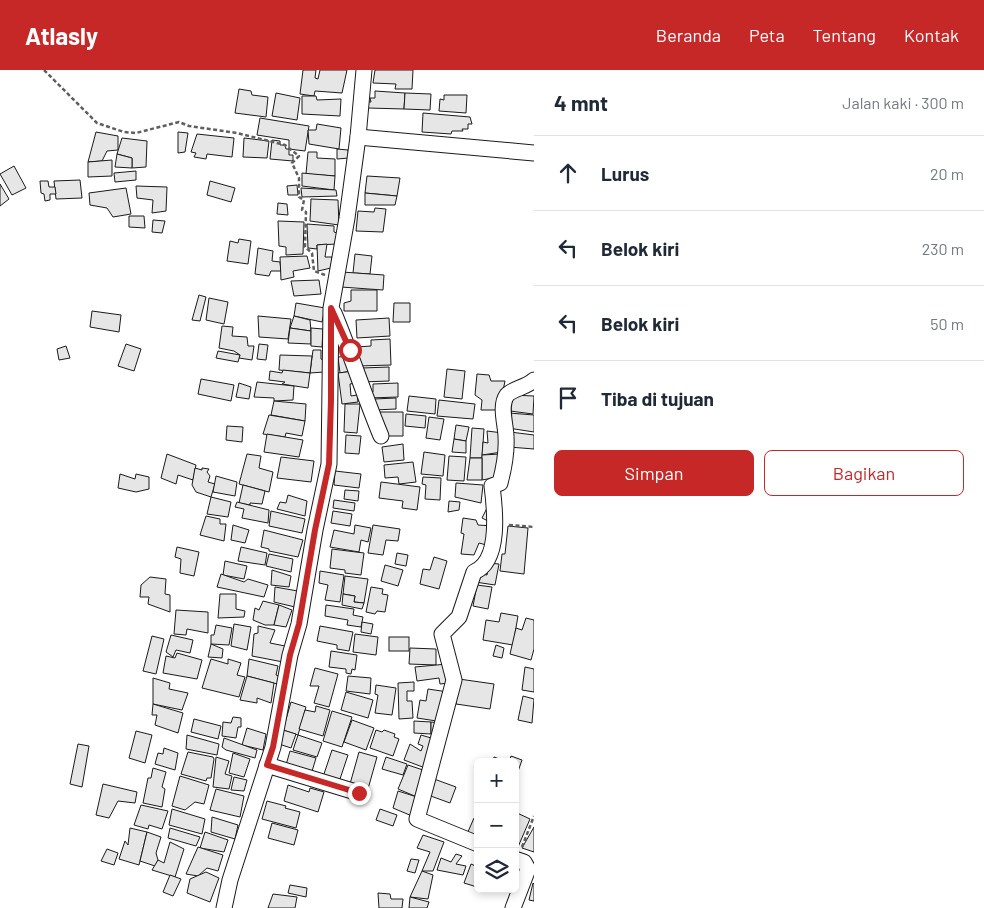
<!DOCTYPE html>
<html lang="id">
<meta charset="utf-8">
<style>
body{margin:0;font-family:Barlow,sans-serif;background:#f2f2f3;color:#1f2937}
.controls{position:absolute;right:15px;bottom:15px;display:grid;overflow:hidden;border-radius:8px;box-shadow:0 2px 8px #0003}
.controls button{width:45px;height:45px;display:grid;place-items:center;padding:0;border:0;border-bottom:1px solid #e0e1e3;background:#fff;color:#1f2937;font:25px sans-serif}
.stop{position:absolute;width:15px;height:15px;margin:-11px;border:4px solid #c62828;border-radius:50%;background:#fff}
.stop.end{background:#c62828;border-color:#fff;box-shadow:0 1px 5px #0008}
.list{margin:0;padding:0;list-style:none}
h2{display:flex;justify-content:space-between;align-items:center;height:65px;margin:0;padding:0 20px;font-size:21px}
h2 small{font-size:16px;font-weight:400;color:#747a83}
.list li{display:grid;grid-template-columns:32px 1fr auto;gap:15px;align-items:center;box-sizing:border-box;height:75px;padding:0 20px;border-top:1px solid #e0e1e3}
.list b{display:block;font-size:19px;white-space:nowrap}
.list em{font-size:16px;font-style:normal;color:#747a83}
.actions{display:flex;gap:10px;padding:15px 20px}
.actions a{flex:1;padding:11px 0;border:1px solid #c62828;border-radius:8px;text-align:center;font-size:18px;color:#c62828}
.actions .main{background:#c62828;color:#fff}
.icon{flex:none;width:28px;height:28px;fill:none;stroke:currentColor;stroke-width:2;stroke-linecap:round;stroke-linejoin:round}
.map{position:relative;flex:none;width:534px;height:838px;overflow:hidden}
header{display:flex;align-items:center;gap:30px;box-sizing:border-box;height:70px;padding:0 25px;background:#c62828;color:#fff}
header strong{font-size:24px}
nav{display:flex;gap:28px;margin-inline-start:auto;font-size:18px}
main{display:flex}
aside{flex:1;background:#fff}
.map>svg:first-child{display:block}
.building{fill:#e6e6e6;stroke:#1a1a1a}
.lines{fill:none;stroke-linecap:round;stroke-linejoin:round}
.minor-casing{stroke:#1a1a1a;stroke-width:17}
.path{stroke:#5f5f5f;stroke-width:2.5;stroke-dasharray:4 2.5;stroke-linecap:butt}
.minor{stroke:#fff;stroke-width:15}
.route{stroke:#c62828;stroke-width:6}
</style>
<header>
<strong>Atlasly</strong>
<nav><a>Beranda</a><a>Peta</a><a>Tentang</a><a>Kontak</a></nav>
</header>
<main>
<div class="map">
<svg width="534" height="838" viewBox="0 0 534 838">
<rect width="100%" height="100%" fill="#fff"/>
<g class="building">
<polygon points="303,0 316,0 315,8 318,9 320,0 347,0 342,23 315,21 314,26 300,24"/>
<polygon points="375,0 413,0 412,19 395,19 396,14 373,13"/>
<polygon points="239,19 251,21 252,25 268,27 266,47 235,43"/>
<polygon points="375,21 405,23 404,39 368,38 367,32 371,32 370,28 375,28"/>
<polygon points="276,23 300,28 297,50 272,46"/>
<polygon points="405,23 431,24 430,40 404,39"/>
<polygon points="444,25 467,25 466,43 439,41 440,29 444,30"/>
<polygon points="302,26 316,26 317,30 341,29 340,46 302,44"/>
<polygon points="423,43 470,47 472,54 468,54 468,59 462,59 463,61 452,61 451,64 422,62"/>
<polygon points="260,48 309,56 305,81 289,79 289,70 257,65"/>
<polygon points="317,54 341,58 339,79 309,74 308,60 316,60"/>
<polygon points="96,62 118,66 118,80 107,81 102,91 88,92"/>
<polygon points="178,62 188,63 185,82 178,83"/>
<polygon points="197,64 234,68 232,87 207,84 206,89 194,87 196,83 191,82"/>
<polygon points="122,68 147,71 146,97 132,98 132,88 117,84"/>
<polygon points="244,68 269,71 267,88 243,87"/>
<polygon points="272,70 280,71 280,75 285,75 286,79 289,79 289,85 293,85 293,91 270,89"/>
<polygon points="337,79 348,80 349,88 337,89"/>
<polygon points="308,82 317,82 317,88 335,89 335,106 306,104"/>
<polygon points="117,84 132,88 132,98 115,97"/>
<polygon points="112,90 112,106 88,107 88,92"/>
<polygon points="14,96 26,118 12,125 0,104"/>
<polygon points="136,101 136,110 115,112 114,103"/>
<polygon points="302,103 335,106 334,120 302,116"/>
<polygon points="367,106 400,108 397,126 365,123"/>
<polygon points="80,110 82,128 56,129 54,111"/>
<polygon points="40,111 48,111 49,117 55,117 56,124 50,124 50,130 45,131 44,124 41,123"/>
<polygon points="210,111 235,118 231,132 207,125"/>
<polygon points="0,114 9,129 0,136"/>
<polygon points="297,115 298,125 288,125 287,116"/>
<polygon points="136,116 167,117 166,141 152,143 153,130 137,128"/>
<polygon points="126,118 131,144 113,147 107,138 90,135 89,123"/>
<polygon points="301,118 336,120 337,126 302,127"/>
<polygon points="365,123 397,126 395,135 365,135"/>
<polygon points="311,129 338,130 339,155 310,151"/>
<polygon points="278,133 287,134 288,145 277,144"/>
<polygon points="375,138 386,139 383,162 356,161 358,141 374,142"/>
<polygon points="129,146 144,146 145,158 129,157"/>
<polygon points="153,150 165,151 162,163 152,162"/>
<polygon points="278,151 304,152 303,184 286,185 286,177 279,176"/>
<polygon points="307,154 334,156 334,162 337,163 337,174 317,175 317,179 308,178"/>
<polygon points="239,169 251,171 248,194 227,191 230,171 238,173"/>
<polygon points="327,174 325,187 332,187 331,198 318,201 317,175"/>
<polygon points="258,178 273,181 272,191 280,192 281,201 271,201 269,206 255,204"/>
<polygon points="355,184 372,186 370,204 353,203"/>
<polygon points="307,186 310,198 293,201 294,207 281,210 280,187"/>
<polygon points="342,202 384,205 383,220 341,217"/>
<polygon points="319,210 321,224 294,226 291,211"/>
<polygon points="351,220 377,220 377,241 344,241 344,233 351,231"/>
<polygon points="199,225 206,227 200,251 192,250"/>
<polygon points="209,228 228,232 224,254 206,250"/>
<polygon points="296,233 325,238 322,252 294,246"/>
<polygon points="394,233 410,233 410,252 393,252"/>
<polygon points="92,241 121,245 119,262 90,257"/>
<polygon points="258,246 291,249 288,269 259,267"/>
<polygon points="294,246 310,250 311,261 290,258"/>
<polygon points="389,248 390,266 357,268 356,250"/>
<polygon points="222,256 233,257 232,266 247,267 248,276 254,276 252,290 239,288 240,285 234,281 219,278"/>
<polygon points="290,258 311,261 311,274 288,273"/>
<polygon points="311,258 323,259 322,277 311,276"/>
<polygon points="390,269 391,295 358,296 357,277 371,276 371,270"/>
<polygon points="126,274 141,279 134,301 118,296"/>
<polygon points="259,274 268,275 266,290 257,289"/>
<polygon points="66,276 70,288 59,290 57,279"/>
<polygon points="313,280 321,280 321,289 325,291 324,302 310,303"/>
<polygon points="218,281 240,285 238,292 216,288"/>
<polygon points="280,285 312,286 310,303 279,300"/>
<polygon points="349,286 351,301 340,303 338,287"/>
<polygon points="389,297 389,311 362,312 362,298"/>
<polygon points="447,299 465,301 462,329 444,327"/>
<polygon points="283,300 310,303 308,318 282,314 285,312 269,310 270,301 282,303"/>
<polygon points="354,301 355,313 350,314 351,326 357,325 358,332 342,334 338,303"/>
<polygon points="477,304 489,305 491,311 505,311 499,340 481,340 482,330 475,325"/>
<polygon points="201,309 234,315 231,331 198,324"/>
<polygon points="257,312 294,316 293,330 274,331 274,328 254,327"/>
<polygon points="239,313 251,317 249,329 236,327"/>
<polygon points="398,313 398,327 369,328 369,322 373,322 373,314"/>
<polygon points="511,325 534,326 533,344 510,341"/>
<polygon points="409,326 436,329 435,344 407,341"/>
<polygon points="396,328 396,339 374,340 374,329"/>
<polygon points="439,330 475,334 473,349 437,346"/>
<polygon points="274,331 306,334 305,351 271,345"/>
<polygon points="345,334 360,334 357,363 344,362"/>
<polygon points="380,342 403,342 403,366 381,366"/>
<polygon points="509,343 534,345 534,362 508,358"/>
<polygon points="406,344 426,346 425,358 405,356"/>
<polygon points="269,345 305,351 302,366 286,363 285,367 263,364"/>
<polygon points="429,347 444,349 440,370 426,368"/>
<polygon points="456,355 469,357 466,371 454,369"/>
<polygon points="227,356 243,357 242,372 226,370"/>
<polygon points="472,358 484,359 482,388 470,388"/>
<polygon points="487,361 503,363 502,382 482,385 483,372 488,373"/>
<polygon points="510,362 534,365 534,379 509,377"/>
<polygon points="267,364 303,370 299,387 264,382"/>
<polygon points="346,365 361,366 359,384 345,383"/>
<polygon points="454,369 466,371 466,383 452,382"/>
<polygon points="403,374 404,390 384,392 382,377"/>
<polygon points="424,382 445,385 443,406 421,404"/>
<polygon points="167,384 196,395 193,410 178,405 176,414 161,408"/>
<polygon points="247,384 261,386 259,398 273,402 269,422 239,414"/>
<polygon points="500,384 498,407 482,410 482,385"/>
<polygon points="449,386 466,387 464,411 447,410"/>
<polygon points="281,387 314,391 311,412 277,408"/>
<polygon points="470,388 482,388 482,410 467,410"/>
<polygon points="413,392 416,412 399,414 398,407 385,408 384,395"/>
<polygon points="195,398 202,400 202,398 209,399 207,402 210,406 208,412 215,414 211,427 196,422 192,415"/>
<polygon points="335,401 361,404 359,418 334,415"/>
<polygon points="120,404 135,409 136,404 149,407 149,419 136,422 118,418"/>
<polygon points="216,406 237,412 235,426 213,422"/>
<polygon points="423,407 441,408 440,430 425,429 426,415 422,414"/>
<polygon points="381,412 420,417 417,440 402,438 403,431 379,428"/>
<polygon points="456,413 483,415 481,433 455,427"/>
<polygon points="243,415 265,421 262,434 250,433 250,435 239,433"/>
<polygon points="345,420 359,421 358,431 344,429"/>
<polygon points="288,425 307,431 305,446 277,439 280,432 286,433"/>
<polygon points="211,427 231,432 228,447 207,444"/>
<polygon points="334,430 355,433 354,441 333,438"/>
<polygon points="449,431 460,432 459,440 448,442"/>
<polygon points="237,432 269,440 268,453 242,448 244,439 235,437"/>
<polygon points="488,436 490,452 482,448"/>
<polygon points="271,441 305,449 302,463 269,456"/>
<polygon points="333,441 352,444 350,456 331,453"/>
<polygon points="206,446 220,449 220,454 226,454 224,471 200,465"/>
<polygon points="463,448 476,450 478,455 493,456 490,476 479,473 474,485 461,484 464,464 461,463"/>
<polygon points="233,455 249,460 245,473 231,470"/>
<polygon points="355,455 371,458 368,472 361,470 359,482 330,477 334,460 354,464"/>
<polygon points="373,455 400,459 398,471 386,470 383,485 368,483"/>
<polygon points="508,456 528,458 524,504 500,501 502,484 505,484"/>
<polygon points="264,460 303,470 298,487 269,481 269,479 261,477"/>
<polygon points="177,477 199,482 194,506 180,503 181,489 175,487"/>
<polygon points="241,477 267,483 265,495 238,491"/>
<polygon points="332,479 364,483 361,505 345,503 345,500 330,498"/>
<polygon points="397,483 408,485 406,496 395,494"/>
<polygon points="269,484 293,489 291,502 266,496"/>
<polygon points="434,487 447,491 439,519 420,514 423,499 430,500"/>
<polygon points="225,491 247,496 244,509 223,505"/>
<polygon points="489,493 499,494 495,515 475,512 477,503 487,505"/>
<polygon points="385,495 403,500 398,516 381,511"/>
<polygon points="272,500 291,506 289,517 271,515"/>
<polygon points="320,501 344,505 340,532 325,530 328,515 319,513"/>
<polygon points="221,504 244,512 248,509 268,515 264,527 217,517"/>
<polygon points="345,506 368,509 364,533 354,532 355,526 343,524"/>
<polygon points="150,507 166,509 165,524 170,525 170,542 148,534 149,527 140,527 141,515"/>
<polygon points="477,515 492,517 488,539 473,536"/>
<polygon points="275,517 298,521 295,537 274,532"/>
<polygon points="371,517 383,519 382,524 388,525 385,542 377,541 375,544 366,542"/>
<polygon points="220,524 236,524 236,539 245,541 244,547 218,548"/>
<polygon points="343,524 355,526 354,532 364,533 362,539 342,535"/>
<polygon points="263,531 279,535 274,555 265,555 253,550 255,538 259,540"/>
<polygon points="279,535 292,540 286,557 274,555"/>
<polygon points="326,535 354,539 353,545 363,547 361,557 347,555 348,550 325,546"/>
<polygon points="176,540 208,542 208,563 187,559 186,565 174,564"/>
<polygon points="501,543 518,546 513,575 483,570 486,550 499,552"/>
<polygon points="526,548 534,550 534,579 531,590 510,584 516,558 522,560"/>
<polygon points="362,552 373,554 371,564 361,562"/>
<polygon points="234,554 251,557 247,580 231,576"/>
<polygon points="216,555 232,558 229,575 211,574 211,565 214,565"/>
<polygon points="258,556 275,560 270,573 285,576 283,592 252,586 254,564 258,563"/>
<polygon points="320,556 353,562 349,581 337,579 337,575 317,571"/>
<polygon points="355,564 378,567 376,585 353,582"/>
<polygon points="171,565 193,570 190,583 176,580 173,587 166,582"/>
<polygon points="152,566 164,569 156,604 143,601"/>
<rect x="389" y="567" width="20" height="14"/>
<polygon points="211,574 223,579 222,588 208,587"/>
<polygon points="496,575 504,578 502,588 493,586"/>
<polygon points="410,578 436,579 436,595 409,594"/>
<polygon points="331,581 357,585 355,600 352,599 351,604 346,603 346,599 329,597"/>
<polygon points="177,583 202,590 197,609 163,603 166,586 175,588"/>
<polygon points="211,589 228,594 228,589 241,593 237,605 245,607 239,627 202,618"/>
<polygon points="249,589 278,596 276,605 283,608 281,615 247,606"/>
<polygon points="447,594 449,613 440,614 439,608 417,611 415,597"/>
<polygon points="525,597 534,599 534,622 522,620"/>
<polygon points="315,598 338,604 329,637 314,633 319,616 310,616"/>
<polygon points="247,606 274,613 271,633 257,628 257,633 240,630"/>
<polygon points="348,606 371,608 370,624 346,621"/>
<polygon points="153,608 170,613 169,619 188,623 182,640 153,634"/>
<polygon points="459,609 494,614 490,639 456,634"/>
<polygon points="414,612 414,621 407,621 407,631 412,631 413,648 399,649 398,613"/>
<polygon points="376,615 396,618 392,645 375,643 378,625 375,624"/>
<polygon points="428,619 448,622 443,652 417,648 420,630 426,631"/>
<polygon points="346,622 373,630 368,648 341,640"/>
<polygon points="523,626 534,629 532,653 518,650"/>
<polygon points="291,632 306,637 298,665 283,660"/>
<polygon points="153,634 183,643 178,663 155,655 157,645 152,645"/>
<polygon points="316,636 330,640 323,666 299,659 305,640 315,642"/>
<polygon points="332,641 352,647 342,677 323,671"/>
<polygon points="233,647 241,648 241,657 238,657 236,668 222,666 223,652 231,653"/>
<polygon points="194,649 221,656 218,669 191,662"/>
<polygon points="352,650 374,658 366,680 344,672"/>
<polygon points="414,651 431,652 431,664 414,663"/>
<polygon points="431,652 440,653 437,665 431,664"/>
<polygon points="247,658 266,664 263,680 242,675"/>
<polygon points="283,660 296,664 291,678 279,674"/>
<polygon points="376,660 382,662 384,660 395,664 394,667 399,669 393,686 370,678"/>
<polygon points="136,661 152,665 145,693 129,688"/>
<polygon points="187,665 219,674 217,685 186,679"/>
<polygon points="298,665 322,673 317,687 293,680"/>
<polygon points="421,665 438,670 428,699 404,690 410,674 421,681 423,676 418,674"/>
<polygon points="224,668 257,680 255,688 226,680 222,677"/>
<polygon points="78,674 89,676 82,717 70,714"/>
<polygon points="164,678 178,683 175,700 155,694 158,683 163,684"/>
<polygon points="332,680 348,685 339,712 323,707"/>
<polygon points="290,681 316,688 310,708 286,695"/>
<polygon points="188,682 213,687 214,689 211,708 207,708 206,711 181,704"/>
<polygon points="359,682 377,687 368,719 350,714"/>
<polygon points="233,683 250,689 244,707 229,703"/>
<polygon points="511,686 522,690 515,710 515,692 509,692"/>
<polygon points="216,687 229,691 225,704 232,706 229,719 213,717"/>
<polygon points="386,687 407,694 403,705 382,699"/>
<polygon points="494,687 507,692 493,692"/>
<polygon points="408,695 426,701 417,727 398,719"/>
<polygon points="153,698 166,702 162,717 165,719 162,737 143,733 148,708 151,708"/>
<polygon points="180,706 209,715 204,734 195,732 185,740 172,736"/>
<polygon points="234,707 247,710 244,721 231,720"/>
<polygon points="434,709 456,717 450,733 428,725"/>
<polygon points="103,714 137,722 135,733 118,731 109,748 96,745"/>
<polygon points="288,715 309,722 310,718 324,722 318,742 284,731"/>
<polygon points="216,719 244,726 240,747 210,740"/>
<polygon points="398,721 417,727 412,746 393,738"/>
<polygon points="267,731 286,736 285,738 300,742 296,758 262,749"/>
<polygon points="141,735 168,741 162,759 149,755 148,759 134,755"/>
<polygon points="172,739 205,749 202,764 169,755"/>
<polygon points="380,739 397,745 393,756 376,750"/>
<polygon points="515,742 530,749 518,777 515,776"/>
<polygon points="212,747 238,755 235,769 211,762"/>
<polygon points="474,748 478,750 478,769 467,764"/>
<polygon points="272,753 298,760 294,775 268,768"/>
<polygon points="534,757 534,782 522,778"/>
<polygon points="130,758 147,762 139,795 119,789 125,771 128,775"/>
<polygon points="170,758 200,767 196,776 168,768"/>
<polygon points="147,762 161,767 156,783 158,790 155,796 140,791"/>
<polygon points="205,762 228,770 224,782 200,778"/>
<polygon points="423,765 444,772 433,801 422,801 430,782 417,778"/>
<polygon points="170,772 184,779 175,807 152,800 158,790 164,793"/>
<polygon points="198,777 223,785 218,801 207,798 198,806 186,804"/>
<polygon points="107,779 118,783 114,795 101,791"/>
<polygon points="456,784 462,786 456,794 466,796 463,805 437,800 441,788 451,792"/>
<polygon points="411,789 419,790 415,803 407,801"/>
<polygon points="471,794 478,797 477,817 464,813"/>
<polygon points="422,801 433,805 428,829 410,827"/>
<polygon points="206,802 219,808 210,832 187,823 190,809"/>
<polygon points="170,805 181,809 173,826 163,822"/>
<polygon points="533,813 534,814 534,831 529,830"/>
<polygon points="290,815 307,818 306,827 288,823"/>
<polygon points="378,823 390,824 391,829 403,829 402,838 379,838"/>
<polygon points="273,824 297,827 295,838 268,838"/>
<polygon points="410,827 429,832 427,838 409,838"/>
</g>
<g class="lines">
<g class="minor-casing">
<g id="minor">
<polyline points="358,67 534,83"/>
<path d="M334,243C351,284 364,325 381,366"/>
<polyline points="267,695 359,723"/>
<path d="M478,774L417,749L454,610L442,564L459,547L474,502C501,491 495,439 492,416L500,413C504,398 507,383 506,367C506,355 499,336 507,325C512,319 527,317 534,310"/>
<polyline points="224,838 230,810 273,677 290,585 299,554 315,460 329,394 331,238 347,148 358,67 364,0"/>
<polyline points="513,838 528,799 524,792 515,789"/>
</g>
</g>
<g class="path">
<polyline points="44,0 97,53 124,62 136,63 179,52 189,56 237,63 285,75 299,86 292,93 299,108 299,127 304,130 302,140 306,142 305,177 312,183 314,201 325,205"/>
<polyline points="509,455 534,457"/>
<polyline points="522,777 534,746"/>
</g>
<use href="#minor" class="minor"/>
</g>
<g class="lines">
<polyline class="route" points="350,280 331,238 331,330 329,394 315,460 299,554 290,585 273,677 267,695 359,723"/>
</g>
</svg>
<div class="controls">
<button>+</button>
<button>−</button>
<button><svg class="icon" aria-label="layers" viewBox="0 0 24 24"><path d="M12 4l9 5-9 5-9-5zM3 14l9 5 9-5"/></svg></button>
</div>
<div class="stop" style="left:350px;top:280px"></div>
<div class="stop end" style="left:359px;top:723px"></div>
</div>
<aside>
<h2>4 mnt<small>Jalan kaki · 300 m</small></h2>
<ul class="list">
<li><svg class="icon" aria-label="ahead" viewBox="0 0 24 24"><path d="M12 20V5M6 11l6-6 6 6"/></svg><div><b>Lurus</b></div><em>20 m</em></li>
<li><svg class="icon" aria-label="left" viewBox="0 0 24 24"><path d="M17 20v-9H6M10 6l-5 5 5 5"/></svg><div><b>Belok kiri</b></div><em>230 m</em></li>
<li><svg class="icon" aria-label="left" viewBox="0 0 24 24"><path d="M17 20v-9H6M10 6l-5 5 5 5"/></svg><div><b>Belok kiri</b></div><em>50 m</em></li>
<li><svg class="icon" aria-label="arrive" viewBox="0 0 24 24"><path d="M6 21V4h12l-3 4 3 4H6"/></svg><div><b>Tiba di tujuan</b></div></li>
</ul>
<div class="actions"><a class="main">Simpan</a><a>Bagikan</a></div>
</aside>
</main>
